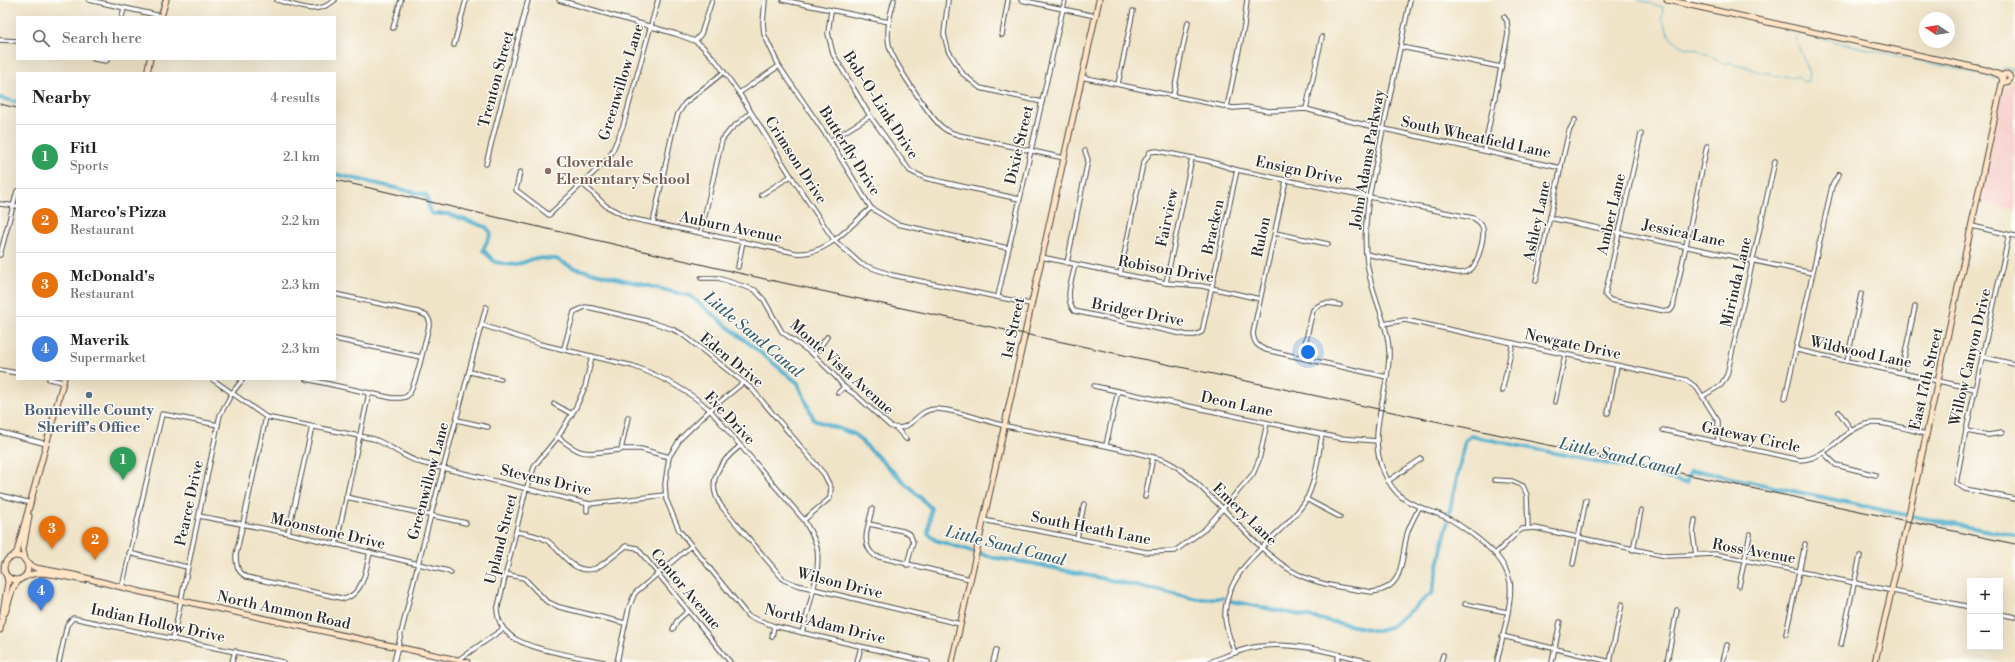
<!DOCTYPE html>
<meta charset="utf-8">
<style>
body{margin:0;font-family:"Libre Bodoni",serif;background:#f2f2f2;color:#202124}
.controls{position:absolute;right:12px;bottom:12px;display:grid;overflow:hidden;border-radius:0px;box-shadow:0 4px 16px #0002}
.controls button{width:36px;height:36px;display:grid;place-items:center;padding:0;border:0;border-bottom:1px solid #e0e0e0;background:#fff;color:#202124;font:20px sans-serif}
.compass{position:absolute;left:1919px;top:12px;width:36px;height:36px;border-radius:50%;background:#fff;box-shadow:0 4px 16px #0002;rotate:282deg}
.you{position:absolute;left:1308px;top:352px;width:14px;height:14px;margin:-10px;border:3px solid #fff;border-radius:50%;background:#1a73e8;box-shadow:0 0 0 6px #1a73e833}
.badge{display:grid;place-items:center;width:26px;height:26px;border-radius:50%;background:#ea580c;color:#fff;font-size:13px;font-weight:700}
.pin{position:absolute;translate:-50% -33px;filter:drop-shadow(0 1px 2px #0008)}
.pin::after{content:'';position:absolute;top:21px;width:14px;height:12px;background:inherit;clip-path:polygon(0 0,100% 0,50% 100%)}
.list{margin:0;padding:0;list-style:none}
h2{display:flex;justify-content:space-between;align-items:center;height:52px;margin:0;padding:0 16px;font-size:17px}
h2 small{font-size:13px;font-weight:400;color:#757577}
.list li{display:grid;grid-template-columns:26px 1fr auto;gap:12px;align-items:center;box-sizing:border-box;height:64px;padding:0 16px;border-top:1px solid #e0e0e0}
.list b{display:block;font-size:15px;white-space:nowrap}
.list p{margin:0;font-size:13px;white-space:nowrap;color:#757577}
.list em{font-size:13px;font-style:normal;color:#757577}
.icon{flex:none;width:22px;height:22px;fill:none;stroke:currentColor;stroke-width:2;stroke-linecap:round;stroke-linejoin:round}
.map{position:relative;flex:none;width:2015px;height:662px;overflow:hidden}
.search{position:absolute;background:#fff;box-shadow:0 4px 16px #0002;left:16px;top:16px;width:320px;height:44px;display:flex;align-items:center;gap:10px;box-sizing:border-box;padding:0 14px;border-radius:0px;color:#757577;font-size:15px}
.panel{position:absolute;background:#fff;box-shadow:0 4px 16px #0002;left:16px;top:72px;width:320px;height:308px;border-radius:0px}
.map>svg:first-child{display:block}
.built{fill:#f7d0cb}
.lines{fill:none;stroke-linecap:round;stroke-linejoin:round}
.stream{stroke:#4cadcb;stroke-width:1}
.canal{stroke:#4cadcb;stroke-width:4}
.minor-casing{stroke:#494743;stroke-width:5.5}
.secondary-casing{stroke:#494743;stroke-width:7}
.minor{stroke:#fff;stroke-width:3.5}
.secondary{stroke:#ffe4c6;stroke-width:5}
.rail{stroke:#2b2b2b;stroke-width:1}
.education-dot{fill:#8d6e63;stroke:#fdfcf7;stroke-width:1.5}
.service-dot{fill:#5c6f8a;stroke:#fdfcf7;stroke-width:1.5}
.labels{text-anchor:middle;stroke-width:3;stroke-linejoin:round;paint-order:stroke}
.street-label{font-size:15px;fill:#2b2b2b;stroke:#fdfcf7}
.education-label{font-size:15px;font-weight:bold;fill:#785e54;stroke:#fdfcf7;text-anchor:start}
.service-label{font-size:15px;font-weight:bold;fill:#4e5e75;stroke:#fdfcf7}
.water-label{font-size:16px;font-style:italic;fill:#385f6b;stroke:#fdfcf7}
</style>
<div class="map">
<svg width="2015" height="662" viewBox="0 0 2015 662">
<rect width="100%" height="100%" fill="#fdfcf7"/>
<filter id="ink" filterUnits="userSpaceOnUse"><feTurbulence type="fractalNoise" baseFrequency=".025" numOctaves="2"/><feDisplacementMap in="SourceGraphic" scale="8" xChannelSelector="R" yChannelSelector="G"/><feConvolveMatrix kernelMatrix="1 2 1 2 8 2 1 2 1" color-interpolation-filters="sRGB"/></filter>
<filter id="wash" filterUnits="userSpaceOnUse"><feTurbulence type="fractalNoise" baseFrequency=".012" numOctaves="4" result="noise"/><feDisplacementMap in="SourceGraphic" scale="16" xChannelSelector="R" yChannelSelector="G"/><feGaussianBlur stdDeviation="0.9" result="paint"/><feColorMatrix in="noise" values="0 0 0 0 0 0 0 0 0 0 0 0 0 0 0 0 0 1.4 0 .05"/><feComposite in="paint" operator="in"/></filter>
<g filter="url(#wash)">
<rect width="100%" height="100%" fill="#f0e4c8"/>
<polygon class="built" points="2015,82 2015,210 1977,201 1999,102 2007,85"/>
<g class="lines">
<g class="stream">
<polyline points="1638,0 1663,7 1662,19 1671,39 1683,47 1698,50 1715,58 1724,64 1732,62 1737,66 1745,66 1761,73 1770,73 1774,76 1798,77 1803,82 1808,81 1810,74 1796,41 1796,36 1800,34 1997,78"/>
<polyline points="2001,70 2004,68 2015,69"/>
</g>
<g class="canal">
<polyline points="0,98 17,102"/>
<polyline points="335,174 426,195 428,201 429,210 433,214 448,214 486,227 491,233 483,250 495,262 505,264 517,265 535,258 556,259 574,268 690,296 798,383 814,420 854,434 931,508 928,533 935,540 995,558 1030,563 1198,599 1223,598"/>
<polyline points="1449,514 1465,441 1471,436 1643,471 1686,483 1690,471 1704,472 1906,515"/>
<polyline points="1912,516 2015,536"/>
<polyline points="1231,601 1378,631 1389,628 1432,593 1448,521"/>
</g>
</g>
</g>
<g filter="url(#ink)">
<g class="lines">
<g class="minor-casing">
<g id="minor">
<polyline points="89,0 161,16"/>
<path d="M277,0C299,6 316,16 335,0"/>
<polyline points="559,0 676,34 695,41 702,46 716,61 739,93 791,176 834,240 861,264 892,275 1030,304"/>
<polyline points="765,0 763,23 764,34 779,66 830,141 871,208 897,224 1008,248"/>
<polyline points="783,0 889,22"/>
<path d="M894,0C890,15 886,30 889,45C891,59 931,118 942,127C947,132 953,133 959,135L1064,158"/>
<polyline points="948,0 944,34 948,50 963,74 980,88 1042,102"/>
<polyline points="1021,0 1095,16"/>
<path d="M1410,0L1369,197C1365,225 1363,250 1370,278C1376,304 1390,330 1389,357C1388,395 1367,433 1383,470C1397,505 1416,504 1445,517C1458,522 1487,545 1496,555C1502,562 1508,572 1510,582C1513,601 1501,642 1497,662"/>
<polyline points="831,11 828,33 833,54 870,116 910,171 925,178 1019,199"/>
<polyline points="122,17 124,8"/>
<polyline points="393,28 401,0"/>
<polyline points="1002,35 1008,0"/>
<polyline points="0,40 17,41"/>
<polyline points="695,41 701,34 712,0"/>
<polyline points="454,45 466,0"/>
<polyline points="1401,47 1501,67"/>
<polyline points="94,59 106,61 108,59"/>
<polyline points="1081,77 1233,108 1246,107 1269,111 1306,109 1357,123 1561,168"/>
<polyline points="1118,84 1133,11"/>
<polyline points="739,93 779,66"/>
<polyline points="1173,96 1188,22"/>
<polyline points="1227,107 1244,26 1247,0"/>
<polyline points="1306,109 1322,37"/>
<polyline points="1641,134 1605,295 1610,300 1665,311 1670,311 1673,307 1707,146"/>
<polyline points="830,141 870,116"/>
<polyline points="1484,150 1508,34 1507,21 1504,17"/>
<polyline points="486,164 528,0"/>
<polyline points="520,172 516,190 549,215 607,160 612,152 623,126 658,0"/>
<path d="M1286,180L1253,333C1254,343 1257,346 1266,350L1387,377"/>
<path d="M583,184L606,206L629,218L796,253C827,256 849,226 871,208"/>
<polyline points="761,195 791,176"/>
<polyline points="0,204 17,206"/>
<polyline points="1550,218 1812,273"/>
<polyline points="653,223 672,134 678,114 685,103 724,72"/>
<polyline points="1972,226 2015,236"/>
<polyline points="701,232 722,140 731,129 750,113"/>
<polyline points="1275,233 1328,244"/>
<polyline points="2009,235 1966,431 1956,483 1965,489 2015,499"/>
<polyline points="0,255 17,191"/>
<polyline points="1041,257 1166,283 1202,286 1260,299"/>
<polyline points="1067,263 1088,160 1085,151"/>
<path d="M1075,265C1072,280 1064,298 1074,311L1187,335H1195L1202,332L1237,170"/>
<polyline points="738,267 743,241"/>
<path d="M1120,274L1143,164L1150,152L1157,151L1208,161L1237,170L1473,218C1478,221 1482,223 1483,229C1484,238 1478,265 1470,270C1464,274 1458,273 1452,272L1366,254"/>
<path d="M701,278H718L755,290L764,300L782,332L814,355L836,377L844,387L857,396L890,426C913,435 916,407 938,409C961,411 984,421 1006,426C1059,437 1112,445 1164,460C1183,468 1199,486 1214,500C1242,526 1269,563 1306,578C1327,586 1350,589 1372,592C1407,589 1400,556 1408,531C1411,523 1415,516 1419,508"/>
<polyline points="1536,281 1562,162 1569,131 1575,120"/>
<polyline points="1166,283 1192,158"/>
<polyline points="998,296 1065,0"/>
<polyline points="1383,324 1405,320 1686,380 1697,388 1718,421 1718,442"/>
<path d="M482,325L540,344L633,366C660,376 689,391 710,410L804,520C809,529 815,538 817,548C821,572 808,609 802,633"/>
<polyline points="335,339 421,357"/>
<polyline points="564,348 574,312 585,307 592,308 651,322 672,329 682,334 752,389 824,474 831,488 830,498 804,520"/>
<polyline points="1797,350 1975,389"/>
<polyline points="814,355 827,337"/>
<path d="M592,356L585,387L576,407L558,437L535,465L526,489L497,611C498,621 502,629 510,635C527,650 581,657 604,662"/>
<path d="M1302,357L1313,310C1322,301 1329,303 1340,305"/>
<polyline points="1983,357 2014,364"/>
<polyline points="1847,361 1861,294"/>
<polyline points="0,370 17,373"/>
<polyline points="470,372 501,379"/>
<polyline points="1901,372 1915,307"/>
<polyline points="49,379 63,382"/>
<path d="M212,379L266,417L374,439C392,446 402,457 422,463L589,504L665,495"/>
<path d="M306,379L392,398C397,398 403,399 407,396C416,390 426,336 430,322L427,316L418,312L335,294"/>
<polyline points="744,382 710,410 681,438 669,457 665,484 666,499 679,530 748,616 774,626 928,662"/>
<polyline points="1094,386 1339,438 1377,441"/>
<polyline points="1502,391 1513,343"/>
<polyline points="838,393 844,387"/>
<polyline points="1703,396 1721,385 1727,375 1775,161"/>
<polyline points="1785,398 1832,186 1839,174"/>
<polyline points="1555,402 1565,355"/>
<polyline points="554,404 572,414"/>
<polyline points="1839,412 1852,431"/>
<polyline points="1608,413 1617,366"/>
<path d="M266,417L236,555C236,565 237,572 247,577L345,599C364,592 366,570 370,552"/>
<polyline points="457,420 488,427"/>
<polyline points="896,428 906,439"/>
<path d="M1663,430L1800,460C1828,459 1841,431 1866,424C1884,420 1909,430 1926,434"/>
<polyline points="1966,431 1988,435 2002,433"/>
<polyline points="0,432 47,444"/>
<path d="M558,437C585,460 589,452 621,450L628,417"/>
<polyline points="1106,445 1118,391"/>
<path d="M740,446C720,462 704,482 722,507L784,580L797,585L960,624"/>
<polyline points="623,449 641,449 669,457"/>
<polyline points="1824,453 1836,465 1876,475"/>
<polyline points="1494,480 1512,481 1523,486 1527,495 1528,528"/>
<polyline points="1388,481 1421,459"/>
<polyline points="0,495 31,503"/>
<polyline points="346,497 466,523"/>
<polyline points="1145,497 1153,457"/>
<polyline points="1306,499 1340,517"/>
<path d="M872,509C869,525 859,544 875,556L970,579"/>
<polyline points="587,511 587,503"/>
<polyline points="199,516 288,533 448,571 451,573"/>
<polyline points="983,520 1146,552 1175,551 1205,529 1253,474 1259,460 1267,423"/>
<polyline points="1695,520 1693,533 1696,555"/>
<polyline points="869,524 903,531 910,534 913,542 907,565"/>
<path d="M516,532C525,533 537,535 546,540C562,550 573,577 596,568C606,563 617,553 626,546L637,548L730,662"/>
<polyline points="288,533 312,427"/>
<polyline points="1077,538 1084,504"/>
<polyline points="336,545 369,393"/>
<polyline points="1633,550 1641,510"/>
<polyline points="129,553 187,567"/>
<polyline points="1495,554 1518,532 1522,529 1535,528 1666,556 1715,554 1970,607"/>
<polyline points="1573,564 1586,500"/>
<polyline points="505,574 524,578 546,601 559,607 625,623"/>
<polyline points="1739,586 1750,534"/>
<polyline points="122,587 162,414 218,425"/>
<polyline points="1465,604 1507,612"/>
<polyline points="2000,614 2015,617"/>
<polyline points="673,629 677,621 688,611"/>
<polyline points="1786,634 1805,544"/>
<polyline points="1502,636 1611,662"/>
<polyline points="772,637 774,626"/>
<polyline points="173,638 220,415 232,393 243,379"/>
<polyline points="1841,645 1860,556"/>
<path d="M1235,653C1231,642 1226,630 1225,618C1224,580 1255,554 1280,530C1289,521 1300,511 1306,500C1316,481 1318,456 1322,435"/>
<polyline points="458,660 503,629"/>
<polyline points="59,662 67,625 73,618 283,662"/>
<polyline points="232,662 235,651"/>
<polyline points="394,662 418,564 486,307"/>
<polyline points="617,662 629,607 635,593 691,546"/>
<polyline points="857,662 861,647"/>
<polyline points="993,662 996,650"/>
<path d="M1210,662C1227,656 1245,647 1263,646C1299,642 1336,654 1370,662"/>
<polyline points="1337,662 1339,655"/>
<polyline points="1441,662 1443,655"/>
<polyline points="1552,662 1560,622"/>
<polyline points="1610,662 1622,604"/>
<polyline points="1667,662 1677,610"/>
<polyline points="1723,662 1727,645"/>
</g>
</g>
<g class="secondary-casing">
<g id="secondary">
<polyline points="1667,0 1986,70 2000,75 2003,79"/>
<polyline points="161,17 166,0"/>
<polyline points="147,73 150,59"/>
<circle cx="2006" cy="78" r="4"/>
<circle cx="16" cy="568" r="12"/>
<polyline points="12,557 17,552 19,544 64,379"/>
<polyline points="25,559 23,550 29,516"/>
<polyline points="27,563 36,568 74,575 141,592 467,662"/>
<path d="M25,577C41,568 66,578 84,580"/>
<polyline points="5,613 13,588 19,580"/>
<polyline points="0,630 8,582 7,577"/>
<polyline points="952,662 1099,0"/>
<polyline points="1875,662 1908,519 2003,79"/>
</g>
</g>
<use href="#minor" class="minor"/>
<use href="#secondary" class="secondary"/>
<g class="rail">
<polyline points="0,104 17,108"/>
<polyline points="335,180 765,279 2015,544"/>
</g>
</g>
</g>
<circle class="education-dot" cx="548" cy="171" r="4"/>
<circle class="service-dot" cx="89" cy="395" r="4"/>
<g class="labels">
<g class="street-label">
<text transform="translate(496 79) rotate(-75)" y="5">Trenton Street</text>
<text transform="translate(621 82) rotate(-73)" y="5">Greenwillow Lane</text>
<text transform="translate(881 105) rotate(57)" y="5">Bob-O-Link Drive</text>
<text transform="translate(1476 137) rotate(12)" y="5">South Wheatfield Lane</text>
<text transform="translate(1019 145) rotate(-77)" y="5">Dixie Street</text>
<text transform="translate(850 151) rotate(58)" y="5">Butterfly Drive</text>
<text transform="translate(1367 159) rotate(-80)" y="5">John Adams Parkway</text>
<text transform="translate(796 160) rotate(57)" y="5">Crimson Drive</text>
<text transform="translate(1299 170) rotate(12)" y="5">Ensign Drive</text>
<text transform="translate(1611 214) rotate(-77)" y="5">Amber Lane</text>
<text transform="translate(1167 218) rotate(-78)" y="5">Fairview</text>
<text transform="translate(1537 221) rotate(-78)" y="5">Ashley Lane</text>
<text transform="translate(731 227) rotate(12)" y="5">Auburn Avenue</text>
<text transform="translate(1213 227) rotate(-78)" y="5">Bracken</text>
<text transform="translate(1684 233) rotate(12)" y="5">Jessica Lane</text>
<text transform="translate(1261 237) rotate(-78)" y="5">Rulon</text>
<text transform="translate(1166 269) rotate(10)" y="5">Robison Drive</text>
<text transform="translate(1736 282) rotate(-77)" y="5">Mirinda Lane</text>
<text transform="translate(1138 312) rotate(11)" y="5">Bridger Drive</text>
<text transform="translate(1013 328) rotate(-78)" y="5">1st Street</text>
<text transform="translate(1573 344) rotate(12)" y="5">Newgate Drive</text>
<text transform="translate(1861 352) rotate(12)" y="5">Wildwood Lane</text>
<text transform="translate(1970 357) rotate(-77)" y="5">Willow Canyon Drive</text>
<text transform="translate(732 360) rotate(39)" y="5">Eden Drive</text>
<text transform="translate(842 367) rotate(42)" y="5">Monte Vista Avenue</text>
<text transform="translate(1926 379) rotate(-77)" y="5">East 17th Street</text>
<text transform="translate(1237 404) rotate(12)" y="5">Deon Lane</text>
<text transform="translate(730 418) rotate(47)" y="5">Eve Drive</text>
<text transform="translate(1751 437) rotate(12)" y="5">Gateway Circle</text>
<text transform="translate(546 480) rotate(13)" y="5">Stevens Drive</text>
<text transform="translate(428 481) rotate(-75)" y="5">Greenwillow Lane</text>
<text transform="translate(189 503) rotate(-78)" y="5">Pearce Drive</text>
<text transform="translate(1245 514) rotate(44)" y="5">Emery Lane</text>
<text transform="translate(1091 528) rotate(11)" y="5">South Heath Lane</text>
<text transform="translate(328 531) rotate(13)" y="5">Moonstone Drive</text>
<text transform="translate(501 539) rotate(-76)" y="5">Upland Street</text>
<text transform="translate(1754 551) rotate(10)" y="5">Ross Avenue</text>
<text transform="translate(840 583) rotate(14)" y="5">Wilson Drive</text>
<text transform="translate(686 589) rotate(50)" y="5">Contor Avenue</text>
<text transform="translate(284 610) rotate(12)" y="5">North Ammon Road</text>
<text transform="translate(158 623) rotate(12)" y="5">Indian Hollow Drive</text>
<text transform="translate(825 624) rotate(14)" y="5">North Adam Drive</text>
</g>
<g class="education-label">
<text x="556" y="167">Cloverdale<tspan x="556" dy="17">Elementary School</tspan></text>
</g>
<g class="service-label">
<text x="89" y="415">Bonneville County<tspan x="89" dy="17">Sheriff's Office</tspan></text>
</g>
<g class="water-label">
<text transform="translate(754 334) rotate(40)" y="6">Little Sand Canal</text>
<text transform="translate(1620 456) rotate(13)" y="6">Little Sand Canal</text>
<text transform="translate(1006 545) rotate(14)" y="6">Little Sand Canal</text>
</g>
</g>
</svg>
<div class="controls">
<button>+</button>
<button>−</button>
</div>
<svg class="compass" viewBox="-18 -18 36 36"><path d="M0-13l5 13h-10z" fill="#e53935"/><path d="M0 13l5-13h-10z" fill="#757577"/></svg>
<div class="you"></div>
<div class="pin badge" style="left:123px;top:480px;background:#2e9e5b">1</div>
<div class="pin badge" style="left:95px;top:560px;background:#e8710a">2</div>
<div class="pin badge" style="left:52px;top:549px;background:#e8710a">3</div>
<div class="pin badge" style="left:41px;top:611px;background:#3f7fe0">4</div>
<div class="search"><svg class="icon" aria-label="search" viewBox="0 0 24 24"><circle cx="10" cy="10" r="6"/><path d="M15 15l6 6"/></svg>Search here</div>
<section class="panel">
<h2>Nearby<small>4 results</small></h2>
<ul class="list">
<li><span class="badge" style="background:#2e9e5b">1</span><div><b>Fit1</b><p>Sports</p></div><em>2.1 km</em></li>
<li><span class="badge" style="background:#e8710a">2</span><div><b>Marco's Pizza</b><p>Restaurant</p></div><em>2.2 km</em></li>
<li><span class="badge" style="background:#e8710a">3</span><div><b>McDonald's</b><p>Restaurant</p></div><em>2.3 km</em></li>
<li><span class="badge" style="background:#3f7fe0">4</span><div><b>Maverik</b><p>Supermarket</p></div><em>2.3 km</em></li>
</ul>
</section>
</div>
